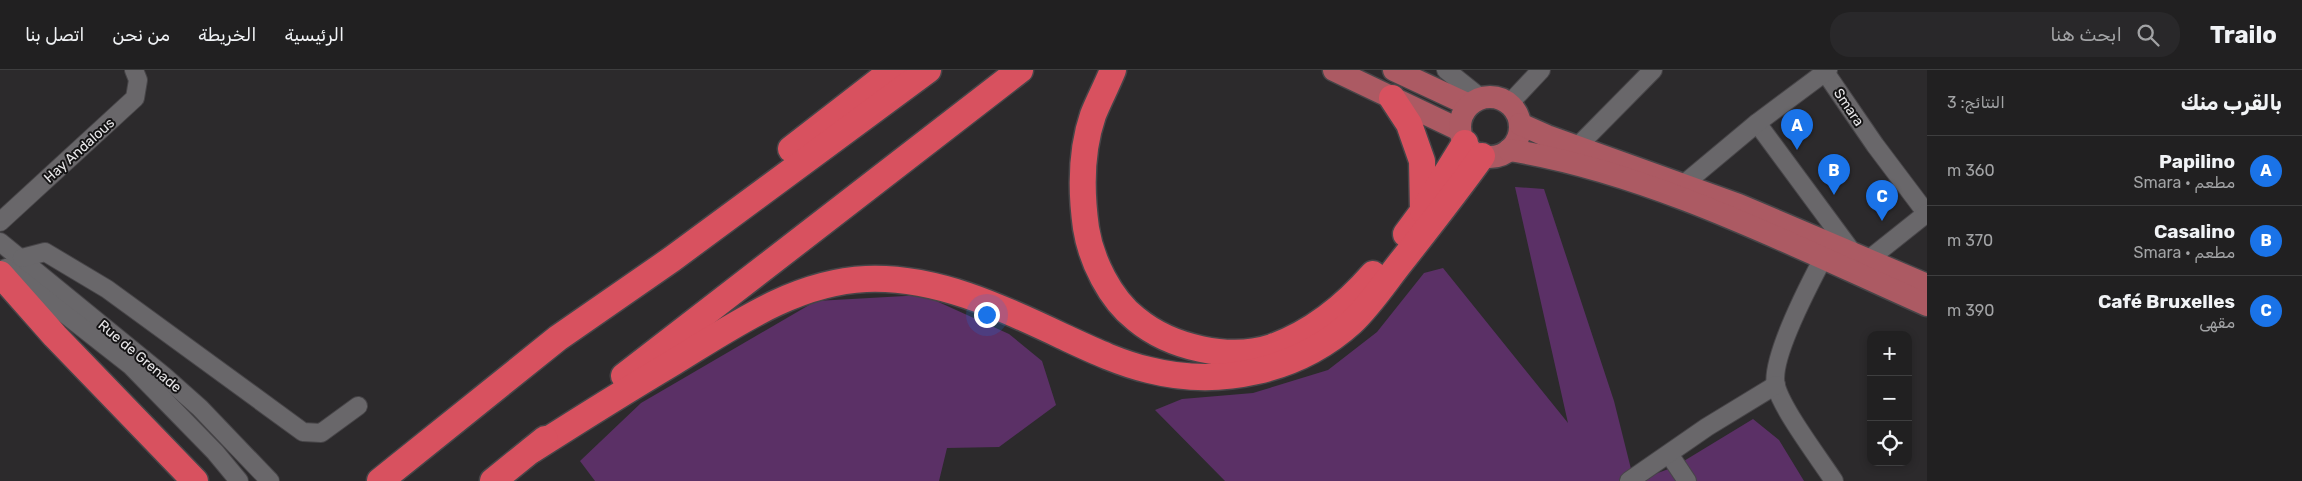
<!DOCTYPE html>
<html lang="ar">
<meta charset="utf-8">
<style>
body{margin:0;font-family:Rubik,Cairo,sans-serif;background:#29282a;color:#f1f3f6;direction:rtl}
.controls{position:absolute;right:15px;bottom:15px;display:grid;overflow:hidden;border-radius:10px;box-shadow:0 2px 8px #0003}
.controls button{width:45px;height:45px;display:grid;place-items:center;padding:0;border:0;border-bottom:1px solid #3e3e3f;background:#212021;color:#f1f3f6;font:25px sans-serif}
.you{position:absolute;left:986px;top:244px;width:18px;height:18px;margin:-12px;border:4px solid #fff;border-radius:50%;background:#1a73e8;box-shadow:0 0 0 8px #1a73e833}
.badge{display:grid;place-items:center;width:32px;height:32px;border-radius:50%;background:#1a73e8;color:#fff;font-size:16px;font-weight:700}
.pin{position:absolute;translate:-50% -41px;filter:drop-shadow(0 1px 2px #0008)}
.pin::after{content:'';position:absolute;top:26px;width:18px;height:15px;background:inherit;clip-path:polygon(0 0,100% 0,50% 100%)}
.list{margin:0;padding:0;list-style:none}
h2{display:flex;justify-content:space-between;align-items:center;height:65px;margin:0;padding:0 20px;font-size:21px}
h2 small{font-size:16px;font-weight:400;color:#a2a3a5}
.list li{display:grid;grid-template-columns:32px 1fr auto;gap:15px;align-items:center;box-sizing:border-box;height:70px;padding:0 20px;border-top:1px solid #3e3e3f}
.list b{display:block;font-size:19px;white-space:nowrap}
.list p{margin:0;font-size:16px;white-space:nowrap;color:#a2a3a5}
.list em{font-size:16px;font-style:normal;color:#a2a3a5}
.icon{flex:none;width:28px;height:28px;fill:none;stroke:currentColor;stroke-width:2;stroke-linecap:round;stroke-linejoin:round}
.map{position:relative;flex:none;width:1927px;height:411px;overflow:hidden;direction:ltr}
header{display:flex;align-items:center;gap:30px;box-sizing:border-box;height:70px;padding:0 25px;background:#212021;border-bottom:1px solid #3e3e3f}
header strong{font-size:24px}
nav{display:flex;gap:28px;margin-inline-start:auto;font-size:18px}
.search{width:350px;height:45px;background:#29282a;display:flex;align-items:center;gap:12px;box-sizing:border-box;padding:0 18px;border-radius:20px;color:#a2a3a5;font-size:19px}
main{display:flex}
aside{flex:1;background:#212021}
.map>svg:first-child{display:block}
.grass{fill:#5b3066}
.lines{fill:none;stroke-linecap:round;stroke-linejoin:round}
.minor-casing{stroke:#474548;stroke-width:20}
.major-casing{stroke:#474548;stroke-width:25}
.highway-casing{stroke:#474548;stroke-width:29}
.minor{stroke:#69676a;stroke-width:18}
.major{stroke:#ac5a63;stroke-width:22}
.highway{stroke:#d8515f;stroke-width:26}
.labels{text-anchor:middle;stroke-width:4;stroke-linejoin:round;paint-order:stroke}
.street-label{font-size:14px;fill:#e8e7e9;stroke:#141314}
</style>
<header>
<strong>Trailo</strong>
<div class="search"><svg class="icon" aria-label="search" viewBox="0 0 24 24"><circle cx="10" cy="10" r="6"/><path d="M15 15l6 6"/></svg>ابحث هنا</div>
<nav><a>الرئيسية</a><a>الخريطة</a><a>من نحن</a><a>اتصل بنا</a></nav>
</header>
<main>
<aside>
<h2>بالقرب منك<small>النتائج: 3</small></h2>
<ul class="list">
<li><span class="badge">A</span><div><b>Papilino</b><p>مطعم · Smara</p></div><em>360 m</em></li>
<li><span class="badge">B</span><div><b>Casalino</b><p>مطعم · Smara</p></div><em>370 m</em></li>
<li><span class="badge">C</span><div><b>Café Bruxelles</b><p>مقهى</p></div><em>390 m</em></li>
</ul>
</aside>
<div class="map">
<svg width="1927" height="411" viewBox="0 0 1927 411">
<rect width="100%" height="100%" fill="#2c2a2c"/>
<g class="grass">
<polygon points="1515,117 1544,119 1614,331 1634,411 1225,411 1155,340 1182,329 1253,323 1328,300 1377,262 1424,203 1443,198 1568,353"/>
<polygon points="923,225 1009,264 1042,291 1056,335 999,377 947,378 939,411 595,411 580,391 641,333 816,231"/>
<polygon points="1753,349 1779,370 1804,411 1636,411 1674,397"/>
</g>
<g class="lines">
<g class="minor-casing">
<g id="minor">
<polyline points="1446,0 1481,28"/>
<polyline points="1825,2 1875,75 1927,144"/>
<polyline points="1509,34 1541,0"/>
<polyline points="1757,53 1853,183"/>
<polyline points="1577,77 1653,0"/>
<polyline points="1684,114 1757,53 1828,0"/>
<polyline points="0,152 135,28 138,10 134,0"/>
<polyline points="0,172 164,306 200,338 270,411"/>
<path d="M1828,179C1814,205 1769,289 1776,316C1783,341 1819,388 1834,411"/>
<polyline points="22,188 45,182 107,219 303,362 321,363 358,336"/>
<polyline points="6,198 131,296 215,382 239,411"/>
<polyline points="1863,198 1868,190 1927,143"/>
<polyline points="1669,384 1687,411"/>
<polyline points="1629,411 1707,357 1776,315"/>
</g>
</g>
<g class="major-casing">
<g id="major">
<polyline points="1334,0 1460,60"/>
<polyline points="1394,0 1469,35"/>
<circle cx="1490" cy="57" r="30"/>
<polyline points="1520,54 1547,66 1739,135 1927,215"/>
<path d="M1509,80C1650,102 1796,177 1927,235"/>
</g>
</g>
<g class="highway-casing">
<g id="highway">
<path d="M1113,0C1107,15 1099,30 1093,45C1081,80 1081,122 1086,158C1091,190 1110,229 1136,249C1171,278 1230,291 1272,277C1311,263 1346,235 1373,204"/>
<polyline points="1392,28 1409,54 1422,91 1423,141 1406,164"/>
<polyline points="791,79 893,0"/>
<polyline points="1423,141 1465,73"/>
<polyline points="0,204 55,266 195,411"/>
<polyline points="624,306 1020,0"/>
<path d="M532,380C579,350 627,320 674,292C733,256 795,212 866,209C935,206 1001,237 1062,266C1090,279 1119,293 1149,300C1220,318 1298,301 1352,252C1372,233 1387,209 1405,187C1431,154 1457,121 1482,86"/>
<polyline points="380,411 558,268 672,189 928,0"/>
<polyline points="493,411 545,369"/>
</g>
</g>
<use href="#minor" class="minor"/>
<use href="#major" class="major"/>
<use href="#highway" class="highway"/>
</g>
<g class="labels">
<g class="street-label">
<text transform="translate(1849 37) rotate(56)" y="5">Smara</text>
<text transform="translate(79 80) rotate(-42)" y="5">Hay Andalous</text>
<text transform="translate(140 286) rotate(40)" y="5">Rue de Grenade</text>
</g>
</g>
</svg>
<div class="controls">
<button>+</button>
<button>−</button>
<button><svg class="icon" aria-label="locate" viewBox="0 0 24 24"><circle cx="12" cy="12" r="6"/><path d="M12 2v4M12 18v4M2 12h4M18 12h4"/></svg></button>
</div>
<div class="you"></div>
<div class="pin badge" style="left:1797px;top:80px">A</div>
<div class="pin badge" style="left:1834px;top:125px">B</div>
<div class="pin badge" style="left:1882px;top:151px">C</div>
</div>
</main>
